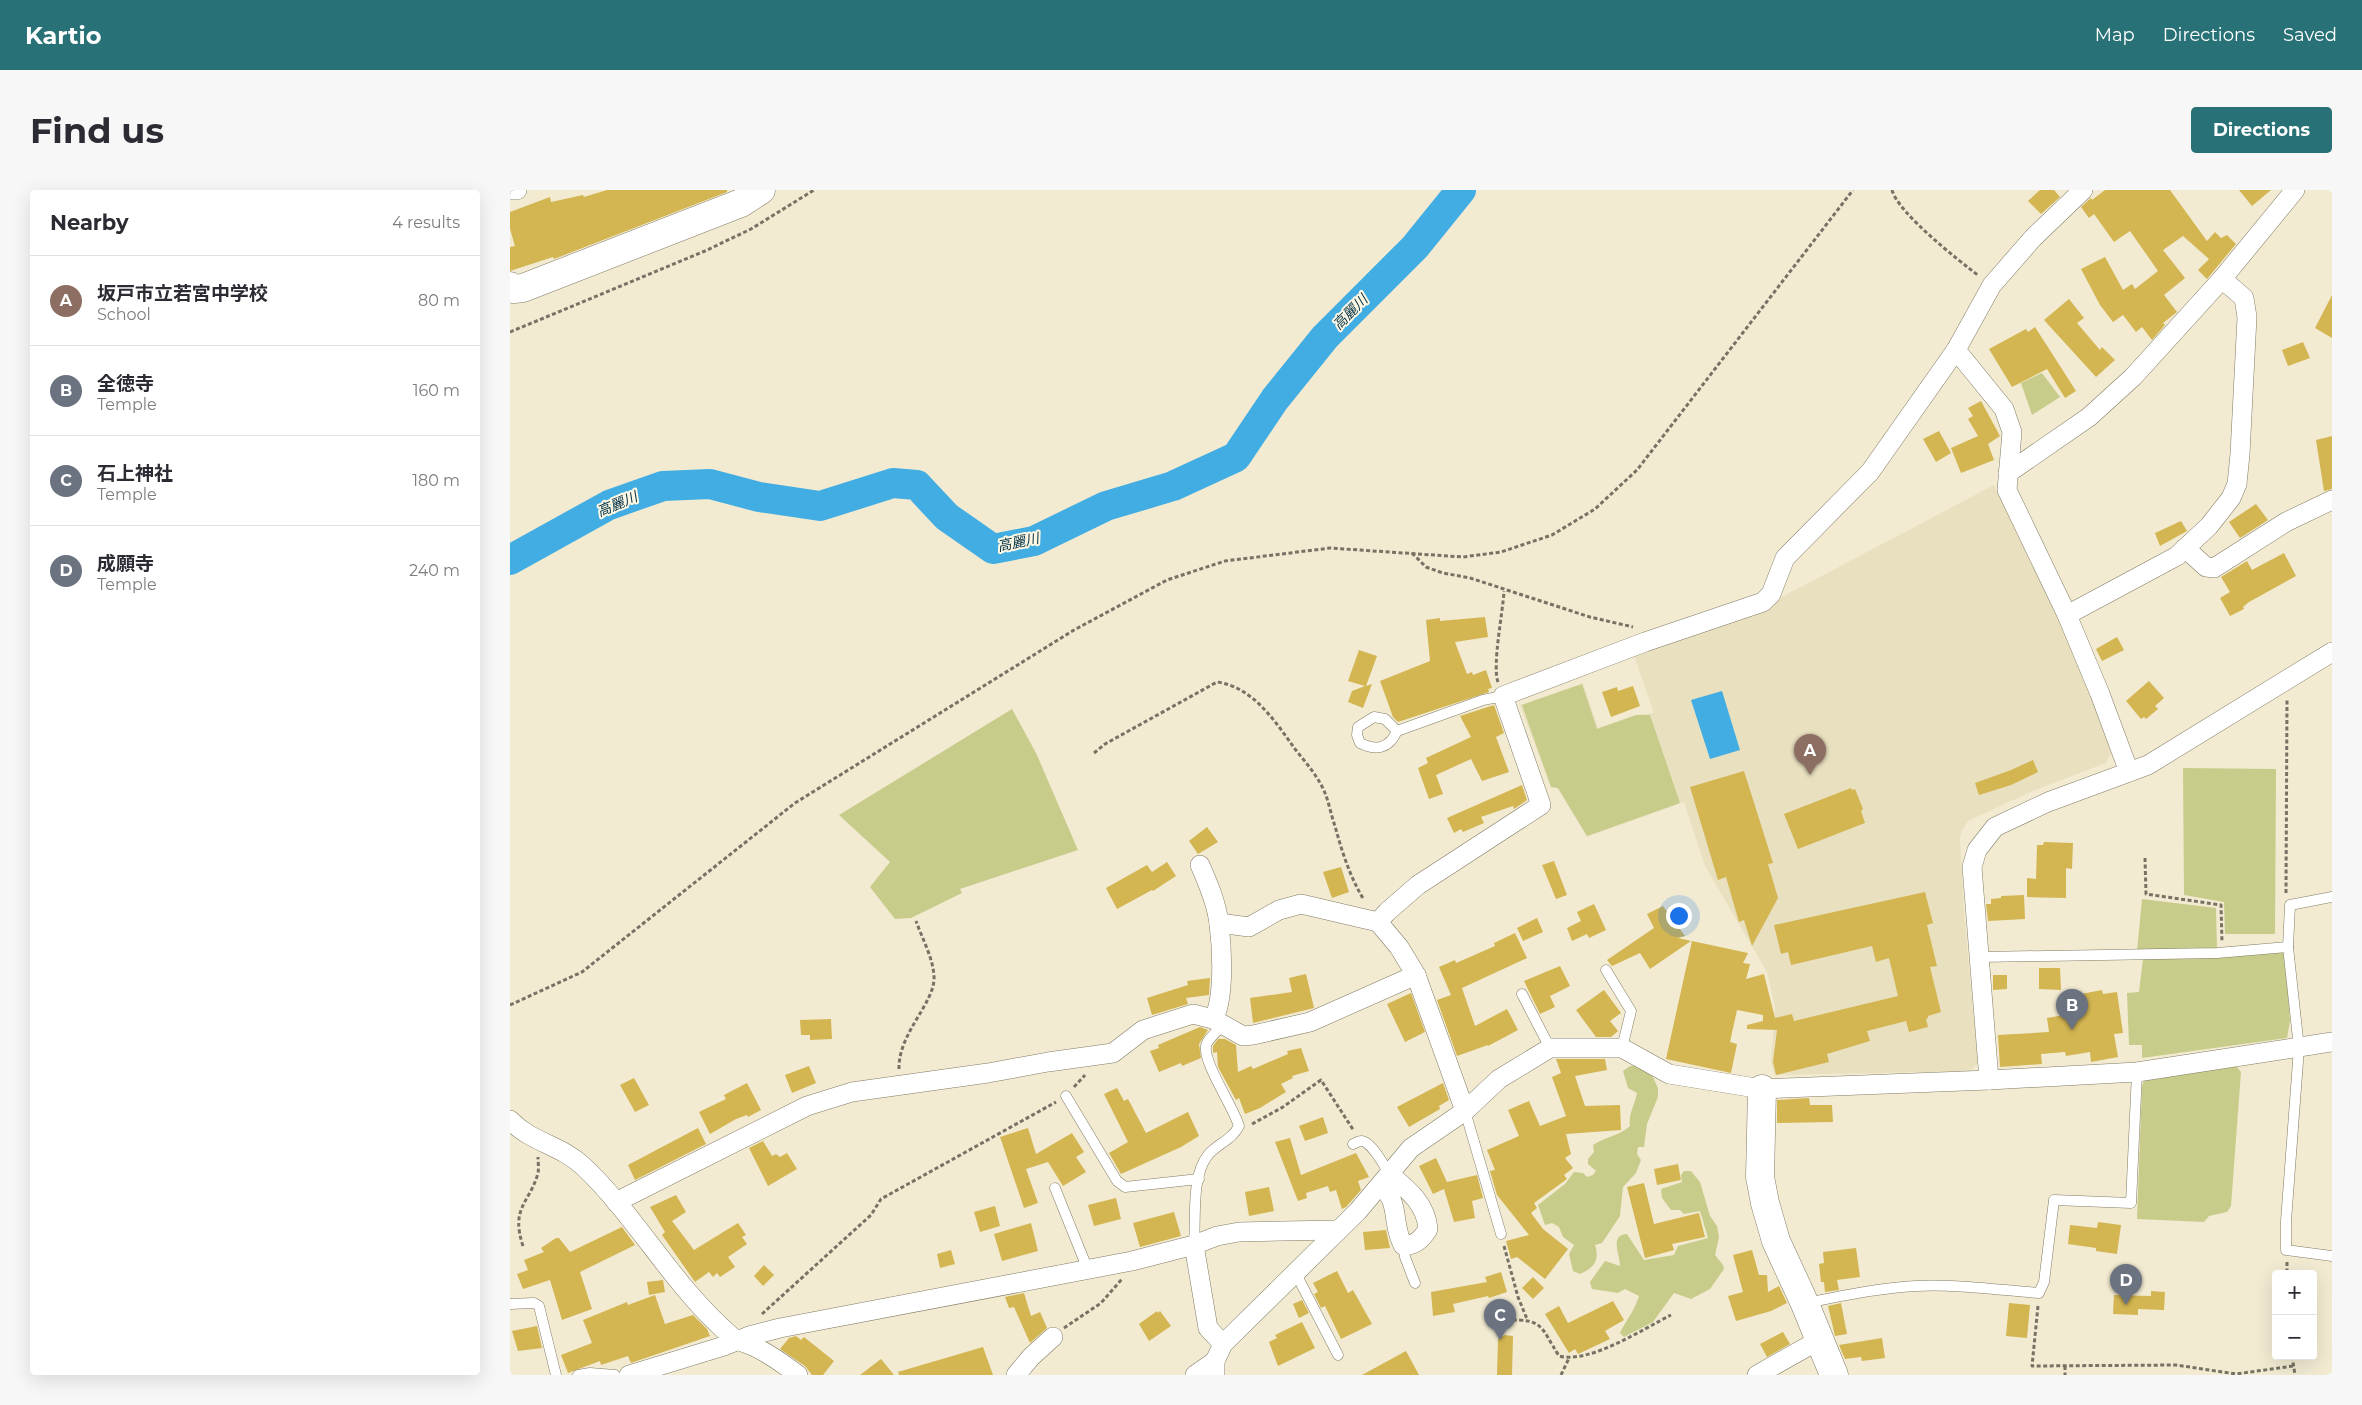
<!DOCTYPE html>
<meta charset="utf-8">
<style>
body{margin:0;font-family:Montserrat,"Noto Sans JP",sans-serif;background:#f7f7f7;color:#2b2b33}
.controls{position:absolute;right:15px;bottom:15px;display:grid;overflow:hidden;border-radius:5px;box-shadow:0 5px 20px #0002}
.controls button{width:45px;height:45px;display:grid;place-items:center;padding:0;border:0;border-bottom:1px solid #e1e1e2;background:#fff;color:#2b2b33;font:25px sans-serif}
.you{position:absolute;left:1168px;top:725px;width:18px;height:18px;margin:-12px;border:4px solid #fff;border-radius:50%;background:#1a73e8;box-shadow:0 0 0 8px #1a73e833}
.badge{display:grid;place-items:center;width:32px;height:32px;border-radius:50%;background:#287277;color:#fff;font-size:16px;font-weight:700}
.pin{position:absolute;translate:-50% -41px;filter:drop-shadow(0 1px 2px #0008)}
.pin::after{content:'';position:absolute;top:26px;width:18px;height:15px;background:inherit;clip-path:polygon(0 0,100% 0,50% 100%)}
.list{margin:0;padding:0;list-style:none}
h2{display:flex;justify-content:space-between;align-items:center;height:65px;margin:0;padding:0 20px;font-size:21px}
h2 small{font-size:16px;font-weight:400;color:#7c7c81}
.list li{display:grid;grid-template-columns:32px 1fr auto;gap:15px;align-items:center;box-sizing:border-box;height:90px;padding:0 20px;border-top:1px solid #e1e1e2}
.list b{display:block;font-size:19px;white-space:nowrap}
.list p{margin:0;font-size:16px;white-space:nowrap;color:#7c7c81}
.list em{font-size:16px;font-style:normal;color:#7c7c81}
.map{position:relative;flex:none;width:1822px;height:1185px;overflow:hidden;border-radius:5px}
header{display:flex;align-items:center;gap:30px;box-sizing:border-box;height:70px;padding:0 25px;background:#287277;color:#fff}
header strong{font-size:24px}
nav{display:flex;gap:28px;margin-inline-start:auto;font-size:18px}
.intro{display:flex;align-items:center;justify-content:space-between;box-sizing:border-box;height:120px;padding:0 30px}
h1{margin:0;font-size:35px}
.button{padding:12px 22px;border-radius:5px;background:#287277;color:#fff;font-size:18px;font-weight:700}
main{display:flex;gap:30px;padding:0 30px}
aside{flex:1;background:#fff;border-radius:5px;box-shadow:0 5px 20px #0002}
.map>svg:first-child{display:block}
.built{fill:#e9e0bf}
.green{fill:#c8cc8a}
.water{fill:#41ade2}
.lines{fill:none;stroke-linecap:round;stroke-linejoin:round}
.river{stroke:#41ade2;stroke-width:30}
.building{fill:#d3b551}
.lane-casing{stroke:#817b64;stroke-width:11}
.street-casing{stroke:#817b64;stroke-width:20}
.secondary-casing{stroke:#817b64;stroke-width:29}
.path{stroke:#777263;stroke-width:3;stroke-dasharray:4 2.5;stroke-linecap:butt}
.lane{stroke:#fff;stroke-width:10}
.street{stroke:#fff;stroke-width:19}
.secondary{stroke:#fff;stroke-width:28}
.labels{text-anchor:middle;stroke-width:4;stroke-linejoin:round;paint-order:stroke}
.water-label{font-size:14px;font-style:italic;fill:#003046;stroke:#fef8e4}
</style>
<header>
<strong>Kartio</strong>
<nav><a>Map</a><a>Directions</a><a>Saved</a></nav>
</header>
<div class="intro"><h1>Find us</h1><a class="button">Directions</a></div>
<main>
<aside>
<h2>Nearby<small>4 results</small></h2>
<ul class="list">
<li><span class="badge" style="background:#8d6e63">A</span><div><b>坂戸市立若宮中学校</b><p>School</p></div><em>80 m</em></li>
<li><span class="badge" style="background:#6b7280">B</span><div><b>全徳寺</b><p>Temple</p></div><em>160 m</em></li>
<li><span class="badge" style="background:#6b7280">C</span><div><b>石上神社</b><p>Temple</p></div><em>180 m</em></li>
<li><span class="badge" style="background:#6b7280">D</span><div><b>成願寺</b><p>Temple</p></div><em>240 m</em></li>
</ul>
</aside>
<div class="map">
<svg width="1822" height="1185" viewBox="0 0 1822 1185">
<rect width="100%" height="100%" fill="#f2ebd2"/>
<polygon class="built" points="1484,295 1570,468 1602,560 1596,573 1523,601 1458,631 1451,642 1450,648 1454,723 1468,873 1460,881 1265,885 1261,872 1265,817 1257,782 1195,676 1174,612 1077,647 1048,599 1041,597 1010,515 1073,493 1088,538 1126,525 1144,523 1123,463 1253,417"/>
<g class="green">
<polygon points="1532,183 1550,207 1522,225 1511,193"/>
<polygon points="1072,494 1087,539 1126,525 1140,525 1170,613 1077,646 1048,598 1041,597 1012,515"/>
<polygon points="502,519 526,563 568,660 450,699 452,703 401,728 385,729 360,697 380,672 329,625"/>
<polygon points="1673,578 1766,579 1765,744 1715,744 1714,712 1674,705"/>
<polygon points="1632,709 1706,718 1707,760 1627,761"/>
<polygon points="1772,761 1775,763 1780,831 1777,848 1632,868 1632,855 1619,855 1617,803 1629,802 1633,769"/>
<path d="M1129,875L1141,883L1148,898V907L1137,934L1134,957H1128L1127,964L1131,970L1126,983L1113,997L1110,1026L1092,1053L1085,1055C1090,1070 1084,1078 1070,1084L1063,1081L1059,1064L1064,1055L1053,1047L1049,1037L1042,1033L1035,1035L1028,1015L1055,994L1064,982L1073,983L1077,987L1083,985L1086,981L1078,974V969L1084,962L1083,955C1095,947 1109,946 1120,936C1118,924 1125,915 1127,903L1118,898L1113,881L1120,876Z"/>
<polygon points="1726,876 1731,882 1721,1016 1717,1022 1699,1026 1694,1032 1627,1029 1632,896 1636,885"/>
<path d="M1174,981H1181L1190,992L1200,1026L1207,1036L1209,1047L1205,1065L1213,1075L1214,1079L1200,1099L1181,1109L1164,1103L1143,1132L1114,1147L1110,1143C1116,1130 1125,1120 1129,1106L1115,1099L1108,1103L1082,1099L1080,1092L1095,1071L1110,1076C1110,1064 1099,1045 1117,1044L1134,1070L1164,1065L1168,1056L1198,1048L1190,1021L1174,1024L1170,1020H1161L1152,1008L1151,999L1172,992L1171,985Z"/>
</g>
<polygon class="water" points="1212,501 1230,560 1200,569 1181,510"/>
<g class="lines">
<polyline class="river" points="0,370 99,315 153,296 200,294 249,307 310,316 383,293 407,295 437,327 483,359 524,351 596,316 663,296 726,267 765,209 815,147 905,57 951,0"/>
</g>
<g class="building">
<polygon points="97,0 217,0 217,2 44,69 43,67 0,81 0,57 5,56 0,39 0,22 40,7 41,12 73,5 74,7"/>
<polygon points="1530,0 1544,0 1550,7 1531,24 1518,11"/>
<polygon points="1595,0 1660,0 1697,51 1705,42 1711,48 1717,45 1726,54 1697,89 1688,80 1699,69 1673,46 1653,60 1675,88 1654,105 1667,122 1653,133 1655,135 1642,150 1632,137 1626,142 1613,125 1603,132 1590,115 1571,79 1595,67 1613,100 1622,94 1625,99 1648,81 1620,41 1604,52 1584,24 1579,28 1571,17 1581,8 1582,10"/>
<polygon points="1729,0 1761,0 1742,16"/>
<polygon points="1822,105 1822,148 1805,138"/>
<polygon points="1559,109 1574,128 1567,133 1590,160 1592,157 1605,170 1586,187 1534,130"/>
<polygon points="1525,137 1566,201 1555,208 1537,179 1502,197 1479,159 1516,139 1518,142"/>
<polygon points="1793,152 1800,168 1778,176 1772,160"/>
<polygon points="1471,211 1490,246 1478,254 1484,270 1451,283 1441,258 1468,246 1458,229 1463,226 1458,218"/>
<polygon points="1429,241 1441,263 1426,272 1413,249"/>
<polygon points="1822,246 1822,299 1814,301 1806,250"/>
<polygon points="1746,314 1758,330 1730,348 1719,332"/>
<polygon points="1671,331 1677,341 1650,356 1645,343"/>
<polygon points="1774,363 1786,386 1739,412 1733,417 1734,419 1720,426 1710,408 1720,402 1711,387 1737,371 1742,380"/>
<polygon points="975,427 978,447 945,452 957,484 962,482 963,485 976,480 982,498 978,499 979,502 888,532 883,527 870,491 920,471 916,430 930,428 930,431"/>
<polygon points="1607,447 1614,460 1592,471 1586,459"/>
<polygon points="849,460 867,466 856,496 862,494 853,518 838,512 842,501 855,496 838,491"/>
<polygon points="1639,491 1654,508 1645,516 1648,519 1636,529 1634,527 1631,529 1616,511"/>
<polygon points="1123,496 1130,516 1101,527 1092,502 1107,497 1108,501"/>
<polygon points="984,515 994,543 986,547 999,582 972,591 961,569 926,585 933,604 919,609 908,578 918,573 916,568 961,547 950,526"/>
<polygon points="1523,570 1528,582 1501,595 1469,605 1465,593 1501,580"/>
<polygon points="1234,581 1263,673 1258,674 1268,708 1242,756 1234,730 1229,732 1216,687 1208,690 1180,597"/>
<polygon points="1012,595 1017,610 1004,619 1003,616 971,627 974,633 953,642 951,639 944,643 937,628"/>
<polygon points="1341,598 1342,600 1345,599 1353,619 1351,621 1355,633 1288,659 1274,624"/>
<polygon points="697,637 708,652 688,664 679,651"/>
<polygon points="1534,652 1563,653 1562,679 1556,678 1556,708 1517,707 1517,688 1526,689 1527,655 1533,655"/>
<polygon points="1044,671 1057,705 1046,709 1032,675"/>
<polygon points="657,672 666,686 643,701 642,700 607,719 596,698 637,675 642,682"/>
<polygon points="831,677 839,702 822,708 813,682"/>
<polygon points="1415,702 1423,733 1417,735 1427,776 1420,777 1431,822 1418,826 1418,828 1416,829 1418,837 1399,842 1396,831 1357,841 1360,851 1317,864 1319,872 1266,885 1263,872 1267,840 1237,839 1237,835 1253,831 1253,825 1227,820 1220,852 1227,854 1221,883 1156,869 1182,751 1238,763 1233,773 1240,774 1236,789 1254,784 1265,828 1282,824 1284,831 1388,806 1379,768 1366,772 1362,756 1281,775 1278,762 1271,764 1264,735"/>
<polygon points="1514,705 1515,729 1478,731 1476,714 1481,714 1481,709 1491,708 1491,706"/>
<polygon points="1084,714 1096,740 1079,748 1077,744 1062,751 1057,738 1071,731 1067,722"/>
<polygon points="1153,716 1175,746 1168,748 1181,751 1140,779 1130,763 1102,776 1097,770 1144,738 1137,724"/>
<polygon points="1027,728 1033,742 1013,751 1007,738"/>
<polygon points="1005,743 1017,768 952,798 965,836 997,819 1008,840 978,856 978,855 947,866 927,810 941,805 929,777 945,770 946,773 985,756 984,753"/>
<polygon points="1050,776 1060,796 1040,806 1045,817 1030,824 1014,791"/>
<polygon points="1529,778 1550,778 1551,800 1529,799"/>
<polygon points="796,784 804,818 743,833 740,808 782,802 779,788"/>
<polygon points="1483,785 1497,785 1497,799 1483,800"/>
<polygon points="700,788 699,805 676,808 678,814 642,825 637,808 678,795 677,791"/>
<polygon points="1094,800 1111,823 1100,831 1108,841 1101,847 1086,847 1066,820"/>
<polygon points="1592,800 1593,804 1607,802 1613,843 1604,844 1608,867 1581,872 1580,862 1556,866 1555,862 1531,864 1532,874 1490,877 1488,845 1539,842 1537,828 1554,825 1550,808"/>
<polygon points="901,803 915,842 895,852 877,814"/>
<polygon points="321,829 322,849 300,850 300,845 291,845 290,830"/>
<polygon points="690,837 698,840 689,854 691,868 672,876 671,873 649,882 640,861 649,858 648,855"/>
<polygon points="708,849 715,849 726,855 728,882 741,876 743,879 778,864 777,861 791,858 799,881 782,886 783,888 771,894 776,902 750,918 735,924 729,908 726,910 708,877 707,862 703,863 703,856"/>
<polygon points="1046,869 1095,869 1097,880 1065,886 1075,916 1110,915 1111,940 1056,944 1061,964 1055,968 1063,978 1054,985 1057,989 1024,1013 1027,1018 1021,1023 1033,1039 1058,1059 1035,1089 1007,1067 1001,1069 996,1051 1019,1045 987,1005 980,981 985,980 977,960 1009,946 998,920 1019,911 1030,936 1056,926 1042,887 1051,883"/>
<polygon points="299,876 306,893 282,903 275,885"/>
<polygon points="124,888 139,915 125,922 110,895"/>
<polygon points="237,893 251,920 238,927 237,925 226,929 200,944 189,922 216,909 214,905"/>
<polygon points="933,893 939,910 929,916 930,919 899,937 887,917"/>
<polygon points="607,898 614,911 618,909 636,943 678,922 689,946 671,957 611,984 599,963 618,952 594,904"/>
<polygon points="1299,908 1300,915 1322,915 1323,932 1267,933 1267,910"/>
<polygon points="813,927 818,943 795,951 789,936"/>
<polygon points="188,938 196,954 125,990 118,975"/>
<polygon points="518,938 526,964 562,943 574,962 566,967 576,982 553,996 538,972 516,979 528,1013 514,1018 490,947"/>
<polygon points="780,948 791,985 846,963 859,987 848,991 851,1000 836,1017 832,1019 826,1000 820,1002 818,996 796,1003 797,1008 788,1011 765,952"/>
<polygon points="253,951 262,966 266,964 270,967 277,963 287,979 258,996 239,958"/>
<polygon points="926,968 937,992 967,985 973,1008 962,1011 965,1028 944,1032 934,999 923,1004 909,976"/>
<polygon points="1168,974 1171,990 1147,995 1144,979"/>
<polygon points="1134,993 1144,1034 1189,1023 1195,1047 1162,1054 1164,1060 1135,1068 1117,997"/>
<polygon points="759,997 764,1021 739,1026 735,1002"/>
<polygon points="166,1005 176,1022 162,1031 184,1060 228,1033 236,1045 232,1047 237,1054 218,1067 225,1077 210,1087 207,1083 203,1087 199,1082 185,1092 152,1045 155,1042 140,1017"/>
<polygon points="606,1008 611,1029 584,1036 578,1015"/>
<polygon points="485,1016 490,1036 470,1042 464,1022"/>
<polygon points="664,1022 671,1046 630,1057 623,1033"/>
<polygon points="1588,1032 1611,1035 1607,1064 1586,1061 1586,1058 1558,1054 1560,1035 1587,1038"/>
<polygon points="521,1033 528,1061 492,1071 484,1044"/>
<polygon points="112,1037 125,1055 70,1082 82,1119 52,1130 40,1090 13,1099 7,1084 18,1080 14,1070 34,1062 31,1058 46,1048 49,1048 60,1062"/>
<polygon points="876,1040 880,1058 855,1060 853,1042"/>
<polygon points="1346,1058 1350,1087 1327,1090 1329,1100 1315,1102 1314,1092 1311,1092 1309,1074 1314,1073 1313,1062"/>
<polygon points="441,1060 445,1074 430,1078 427,1064"/>
<polygon points="1242,1060 1249,1085 1257,1085 1258,1102 1269,1096 1277,1113 1261,1121 1226,1131 1218,1106 1233,1102 1223,1065"/>
<polygon points="254,1075 264,1085 253,1096 244,1086"/>
<polygon points="827,1081 838,1103 843,1100 862,1134 831,1149 815,1116 811,1118 804,1104 808,1102 803,1093"/>
<polygon points="991,1082 997,1102 979,1108 978,1106 943,1114 945,1122 923,1126 921,1102 977,1092 975,1087"/>
<polygon points="1023,1087 1034,1098 1023,1109 1012,1098"/>
<polygon points="153,1090 155,1102 139,1105 137,1092"/>
<polygon points="1641,1101 1655,1102 1654,1120 1628,1119 1628,1125 1603,1124 1604,1105 1641,1106"/>
<polygon points="514,1103 521,1126 530,1122 537,1138 520,1153 504,1117 499,1118 495,1107"/>
<polygon points="145,1105 155,1134 183,1125 197,1139 200,1146 121,1173 118,1166 91,1175 90,1171 58,1183 51,1165 82,1153 73,1130 117,1112 118,1115"/>
<polygon points="792,1110 799,1123 789,1128 783,1114"/>
<polygon points="1103,1111 1114,1130 1095,1141 1100,1149 1068,1164 1065,1159 1059,1163 1035,1124 1049,1116 1058,1133"/>
<polygon points="1331,1113 1337,1144 1325,1146 1318,1116"/>
<polygon points="1499,1113 1520,1115 1517,1148 1496,1146"/>
<polygon points="647,1121 648,1123 650,1121 661,1136 639,1151 629,1134"/>
<polygon points="792,1132 805,1158 768,1176 759,1152 767,1148 765,1145"/>
<polygon points="27,1136 32,1158 8,1161 2,1141"/>
<polygon points="1273,1142 1280,1154 1257,1167 1250,1154"/>
<polygon points="995,1145 1003,1146 1002,1185 987,1185 988,1149"/>
<polygon points="286,1146 291,1150 294,1147 324,1171 313,1185 302,1185 295,1176 270,1159 279,1148"/>
<polygon points="1372,1148 1375,1168 1352,1171 1351,1167 1335,1169 1329,1155"/>
<polygon points="473,1157 483,1185 389,1185 388,1182"/>
<polygon points="896,1161 909,1185 852,1185"/>
<polygon points="371,1169 384,1185 350,1185"/>
</g>
<g class="lines">
<g class="lane-casing">
<g id="lane">
<path d="M887,541L875,529L864,527L848,537L847,545L850,553C866,561 879,559 887,541L973,510L993,506"/>
<polyline points="1822,707 1780,715 1778,757 1789,858 1776,1031 1776,1060 1822,1066"/>
<polyline points="1471,767 1707,763 1778,757"/>
<polyline points="1096,780 1121,821 1112,858"/>
<polyline points="1012,804 1040,858"/>
<polyline points="556,906 607,991 615,997 689,989"/>
<polyline points="955,921 991,1044"/>
<path d="M843,954C846,953 848,951 851,951C860,950 875,976 879,984"/>
<polyline points="545,998 578,1080"/>
<path d="M684,1055C686,1029 681,986 698,965C708,953 721,951 729,936C723,916 693,873 696,856C697,849 708,841 713,835"/>
<polyline points="893,1055 895,1067 905,1093"/>
<polyline points="785,1082 828,1165"/>
<path d="M1296,1113C1332,1106 1368,1098 1406,1096C1447,1094 1488,1100 1529,1103L1534,1092L1544,1010L1621,1013L1627,882"/>
<polyline points="0,1114 24,1113 29,1116 46,1185"/>
<polyline points="68,1185 80,1183 105,1185"/>
</g>
</g>
<g class="street-casing">
<g id="street">
<polyline points="0,0 7,0"/>
<polyline points="1446,160 1494,219 1502,242 1497,300 1557,425 1590,504 1619,582"/>
<polyline points="1498,283 1579,227 1623,187 1712,89 1785,0"/>
<polyline points="1675,358 1696,377 1704,378 1776,332 1822,310"/>
<polyline points="1557,425 1667,366 1699,336 1721,308 1727,294 1730,264 1737,127 1734,108 1712,89"/>
<path d="M690,675C698,693 707,714 709,734C712,757 715,810 703,829"/>
<polyline points="709,733 739,737 769,720 791,714 868,732"/>
<polyline points="1479,890 1462,677 1467,660 1485,637 1538,612 1638,575 1822,462"/>
<polyline points="955,921 906,785 889,757 868,732 877,722 908,695 1031,615 993,506 1135,452 1253,412 1261,404 1275,368 1360,282 1446,160 1482,95 1523,48 1573,0"/>
<path d="M0,930C22,953 49,954 73,976C127,1027 163,1096 220,1145C228,1152 237,1153 247,1158C261,1165 275,1175 288,1185"/>
<path d="M871,995C891,1014 881,1033 893,1055C905,1056 912,1049 918,1039C916,1013 897,999 879,984"/>
<polyline points="106,1012 297,916 342,902 478,883 538,872 603,863 633,840 683,824 703,829 733,846 743,845 800,832 906,785"/>
<polyline points="684,1055 698,1138 713,1154"/>
<polyline points="119,1185 214,1156 239,1146 270,1138 622,1071 684,1055 707,1046 729,1042 827,1040"/>
<polyline points="506,1185 521,1167 543,1147"/>
<polyline points="685,1185 705,1171"/>
<polyline points="705,1185 705,1171 713,1154 848,1021 901,958 955,921 989,889 1040,858 1112,858 1159,884 1252,899 1479,890 1627,882 1822,852"/>
<polyline points="1247,1185 1309,1150"/>
</g>
</g>
<g class="secondary-casing">
<g id="secondary">
<polyline points="0,96 4,99 13,98 231,13 251,0"/>
<polyline points="1252,899 1250,987 1255,1013 1266,1051 1295,1114 1324,1185"/>
</g>
</g>
<g class="path">
<path d="M1382,0C1388,23 1448,70 1469,86"/>
<polyline points="0,142 195,61 241,39 304,0"/>
<polyline points="902,363 916,377 933,383 960,388 1080,427 1123,437"/>
<path d="M988,492C982,475 993,422 994,401"/>
<path d="M584,563L595,554L707,492C743,497 765,531 785,559C796,573 808,586 815,603C819,613 821,625 825,636C832,662 840,687 854,710"/>
<polyline points="1635,668 1636,704 1711,715 1712,752"/>
<polyline points="1776,703 1777,509"/>
<polyline points="0,815 72,782 285,613 564,440 657,390 715,371 820,358 953,367 991,362 1042,345 1085,319 1127,280 1343,0"/>
<path d="M389,879C388,843 426,812 424,786C423,768 412,748 406,731"/>
<polyline points="564,897 575,885"/>
<polyline points="742,934 773,917 811,890 844,941"/>
<path d="M13,1056C0,1017 20,1013 28,983C29,978 28,972 28,967"/>
<polyline points="994,1056 1008,1107 1017,1129"/>
<polyline points="1777,1072 1777,1084"/>
<polyline points="1528,1116 1522,1176 1666,1175 1726,1184 1783,1176"/>
<polyline points="252,1124 361,1025 371,1009 546,912"/>
<path d="M996,1130C1034,1129 1030,1136 1049,1166C1080,1174 1133,1139 1161,1125"/>
<polyline points="554,1138 591,1113 612,1089"/>
<polyline points="1782,1166 1785,1185"/>
<polyline points="1555,1176 1555,1185"/>
<polyline points="1051,1185 1059,1168"/>
</g>
<use href="#lane" class="lane"/>
<use href="#street" class="street"/>
<use href="#secondary" class="secondary"/>
</g>
<g class="labels">
<g class="water-label">
<text transform="translate(840 122) rotate(-45)" y="5">高麗川</text>
<text transform="translate(107 314) rotate(-23)" y="5">高麗川</text>
<text transform="translate(508 352) rotate(-12)" y="5">高麗川</text>
</g>
</g>
</svg>
<div class="controls">
<button>+</button>
<button>−</button>
</div>
<div class="you"></div>
<div class="pin badge" style="left:1300px;top:585px;background:#8d6e63">A</div>
<div class="pin badge" style="left:1562px;top:840px;background:#6b7280">B</div>
<div class="pin badge" style="left:990px;top:1150px;background:#6b7280">C</div>
<div class="pin badge" style="left:1616px;top:1115px;background:#6b7280">D</div>
</div>
</main>
